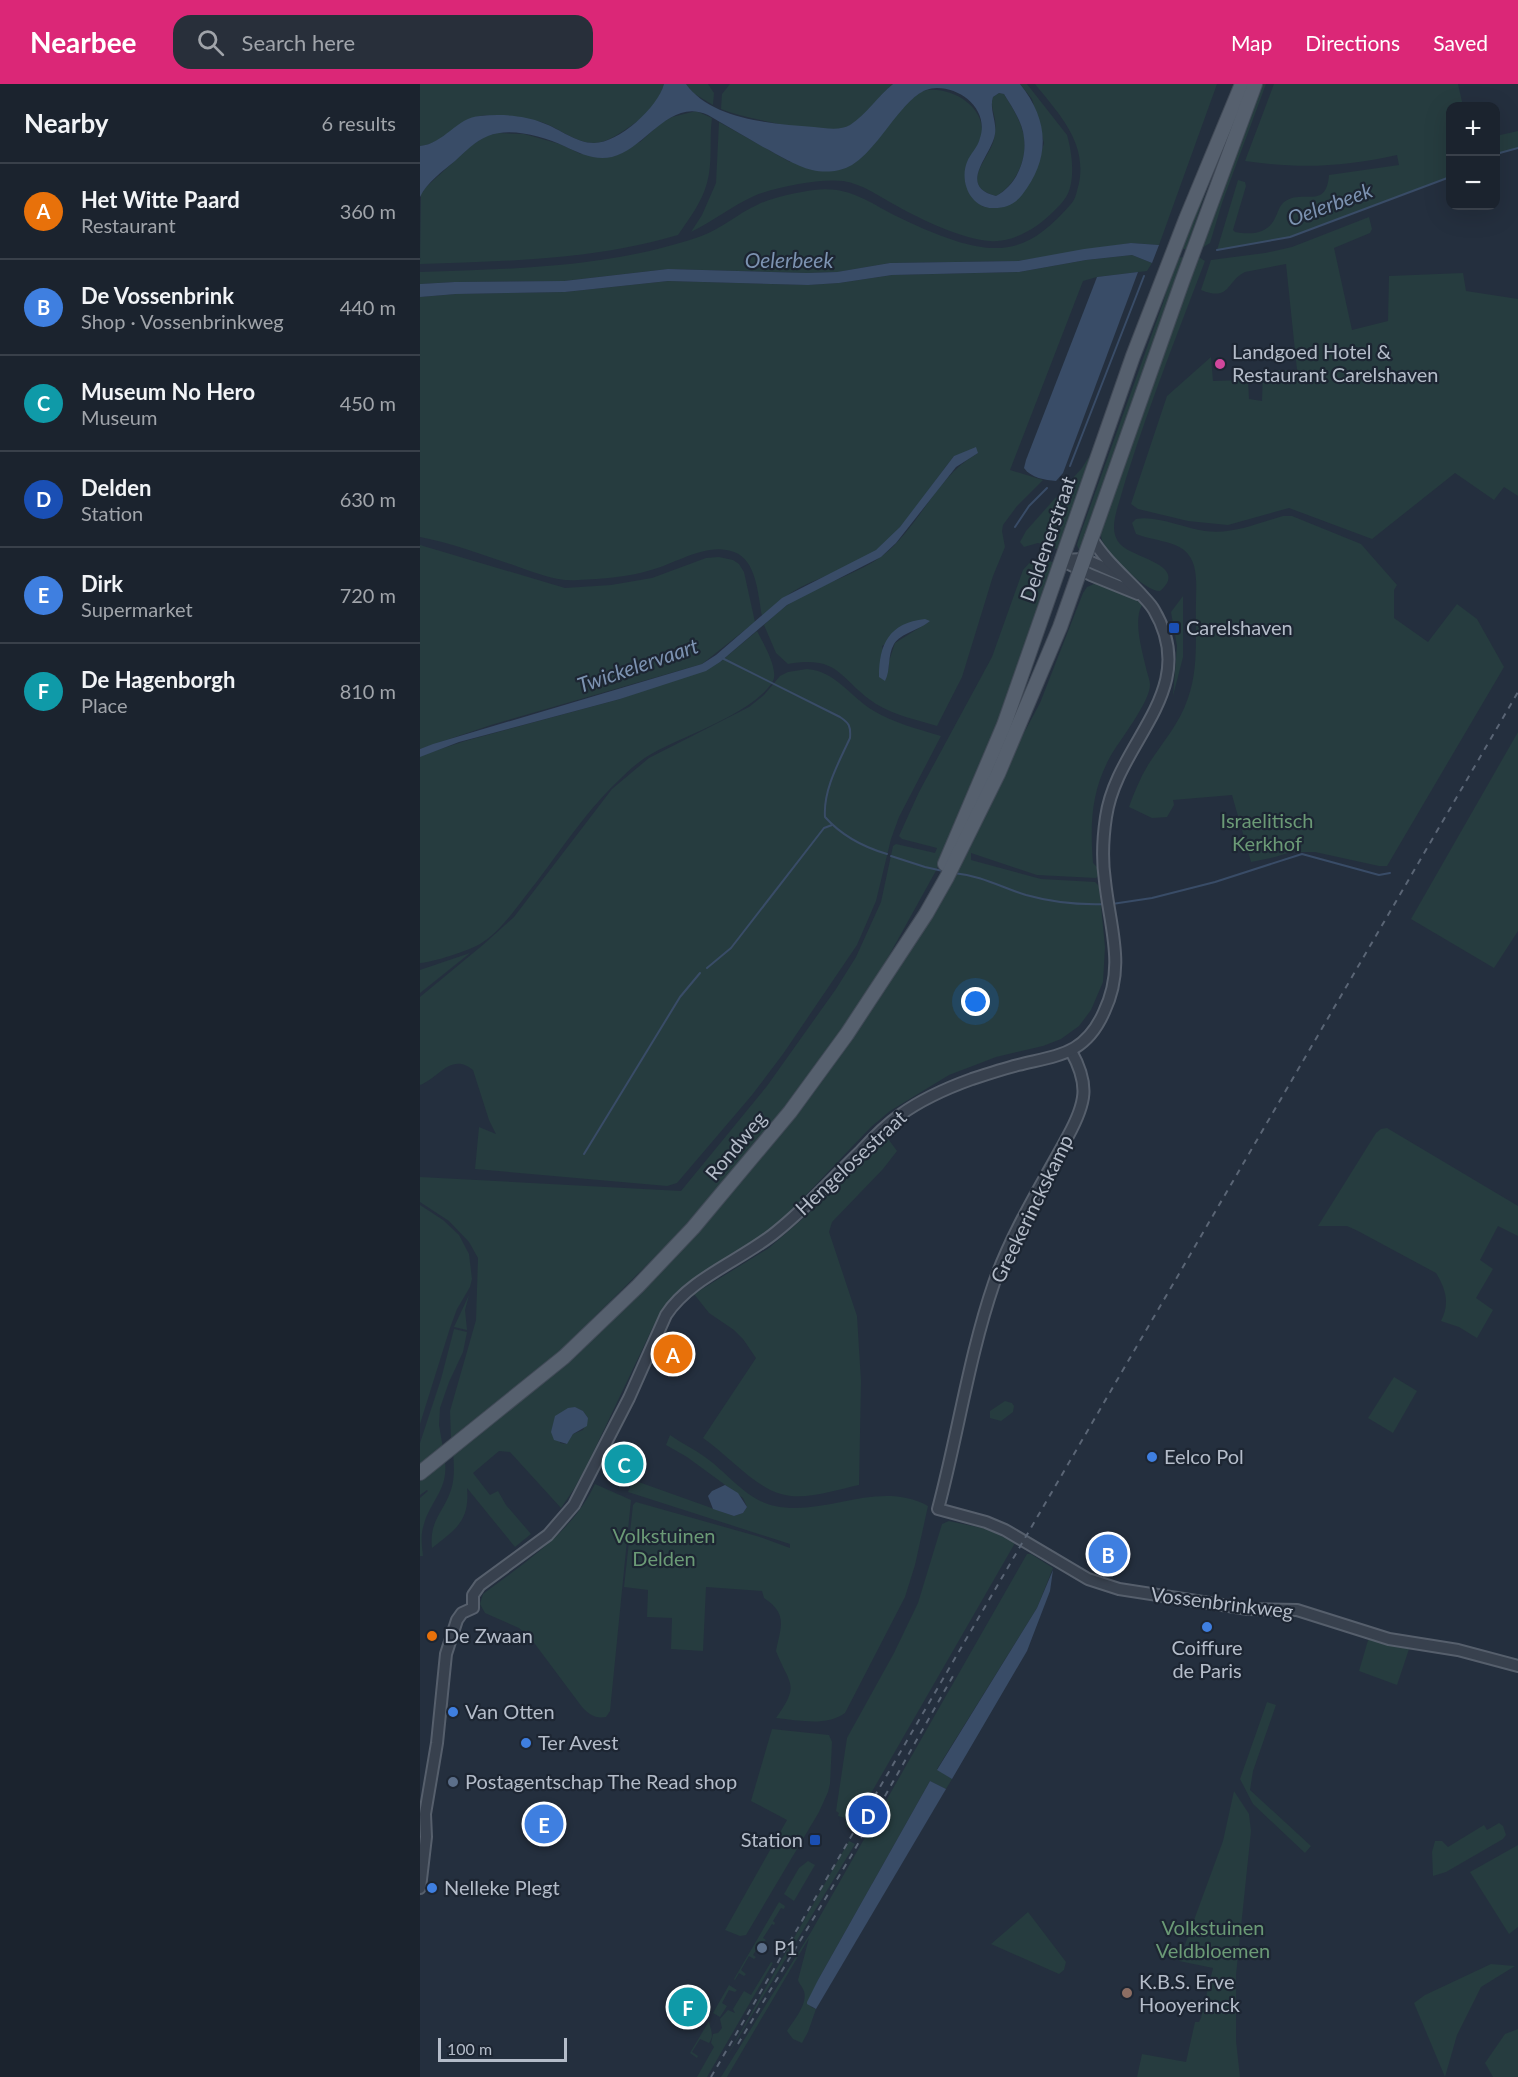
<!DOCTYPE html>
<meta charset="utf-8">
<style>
body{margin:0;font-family:Lato,sans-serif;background:#282f3a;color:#f1f3f6}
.controls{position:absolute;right:18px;top:18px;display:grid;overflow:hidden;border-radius:12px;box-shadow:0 6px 24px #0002}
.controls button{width:54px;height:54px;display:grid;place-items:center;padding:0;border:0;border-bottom:2px solid #39404a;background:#1b232e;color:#f1f3f6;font:30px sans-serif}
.scale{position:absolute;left:18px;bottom:15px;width:129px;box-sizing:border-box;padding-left:6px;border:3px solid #b4bcc9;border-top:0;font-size:16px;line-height:21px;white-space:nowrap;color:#b4bcc9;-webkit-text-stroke:4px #1d2633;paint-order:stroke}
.you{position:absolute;left:556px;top:918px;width:21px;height:21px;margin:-15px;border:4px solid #fff;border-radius:50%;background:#1a73e8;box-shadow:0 0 0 9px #1a73e833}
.badge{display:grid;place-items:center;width:39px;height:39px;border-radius:50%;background:#db2777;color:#fff;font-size:20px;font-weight:700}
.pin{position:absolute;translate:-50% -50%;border:3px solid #fff;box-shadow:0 2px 6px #0006}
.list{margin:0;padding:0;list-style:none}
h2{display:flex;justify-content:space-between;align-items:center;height:78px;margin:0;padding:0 24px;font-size:26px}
h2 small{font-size:20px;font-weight:400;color:#a0a4aa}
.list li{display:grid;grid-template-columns:39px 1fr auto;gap:18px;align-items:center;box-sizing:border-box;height:96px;padding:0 24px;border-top:2px solid #39404a}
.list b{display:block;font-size:22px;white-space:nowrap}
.list p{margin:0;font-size:20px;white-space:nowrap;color:#a0a4aa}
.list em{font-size:20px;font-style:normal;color:#a0a4aa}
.icon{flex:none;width:33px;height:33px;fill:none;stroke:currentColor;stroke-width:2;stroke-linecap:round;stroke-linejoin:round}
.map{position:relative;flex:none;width:1098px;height:1993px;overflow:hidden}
header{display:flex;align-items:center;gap:36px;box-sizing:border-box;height:84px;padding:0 30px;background:#db2777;color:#fff}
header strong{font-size:28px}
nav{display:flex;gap:33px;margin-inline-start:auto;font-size:21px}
.search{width:420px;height:54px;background:#282f3a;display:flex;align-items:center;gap:15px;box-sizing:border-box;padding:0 21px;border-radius:18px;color:#a0a4aa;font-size:22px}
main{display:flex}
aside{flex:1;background:#1b232e}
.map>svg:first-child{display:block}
.green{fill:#263c3f;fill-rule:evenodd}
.water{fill:#394c67;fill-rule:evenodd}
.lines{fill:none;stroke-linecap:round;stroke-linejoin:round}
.stream{stroke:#394c67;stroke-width:2}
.tertiary-casing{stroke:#565f6c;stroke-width:14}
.primary-casing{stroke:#414a57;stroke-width:16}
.tertiary{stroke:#38414e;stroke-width:10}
.primary{stroke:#56606e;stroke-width:14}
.rail{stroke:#5a6575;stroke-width:2;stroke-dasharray:6 6;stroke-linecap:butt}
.hotel-dot{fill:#d1479c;stroke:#1d2633;stroke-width:2}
.transit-dot{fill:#1a4fb4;stroke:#1d2633;stroke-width:2}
.shop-dot{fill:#3f7fe0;stroke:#1d2633;stroke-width:2}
.food-dot{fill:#e8710a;stroke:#1d2633;stroke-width:2}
.service-dot{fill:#5c6f8a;stroke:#1d2633;stroke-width:2}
.education-dot{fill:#8d6e63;stroke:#1d2633;stroke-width:2}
.labels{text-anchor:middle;stroke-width:4.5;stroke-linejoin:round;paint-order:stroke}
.poi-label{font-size:20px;fill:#b4bcc9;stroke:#1d2633;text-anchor:start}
.street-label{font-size:20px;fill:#b4bcc9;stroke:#1d2633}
.park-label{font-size:20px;fill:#6b9a76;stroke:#1d2633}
.water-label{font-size:21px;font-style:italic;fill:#7c92b1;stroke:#1d2633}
</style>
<header>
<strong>Nearbee</strong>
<div class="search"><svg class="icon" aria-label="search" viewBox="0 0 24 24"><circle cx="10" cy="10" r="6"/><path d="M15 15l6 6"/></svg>Search here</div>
<nav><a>Map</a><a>Directions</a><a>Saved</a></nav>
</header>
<main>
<aside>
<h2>Nearby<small>6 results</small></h2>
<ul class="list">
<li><span class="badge" style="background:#e8710a">A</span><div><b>Het Witte Paard</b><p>Restaurant</p></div><em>360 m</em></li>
<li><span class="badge" style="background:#3f7fe0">B</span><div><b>De Vossenbrink</b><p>Shop · Vossenbrinkweg</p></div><em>440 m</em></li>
<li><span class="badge" style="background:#0f9aa8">C</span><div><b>Museum No Hero</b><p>Museum</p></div><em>450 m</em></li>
<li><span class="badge" style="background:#1a4fb4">D</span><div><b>Delden</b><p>Station</p></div><em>630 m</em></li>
<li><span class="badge" style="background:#3f7fe0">E</span><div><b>Dirk</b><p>Supermarket</p></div><em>720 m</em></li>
<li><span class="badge" style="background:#0f9aa8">F</span><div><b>De Hagenborgh</b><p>Place</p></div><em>810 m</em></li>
</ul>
</aside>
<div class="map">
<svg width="1098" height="1993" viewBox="0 0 1098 1993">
<rect width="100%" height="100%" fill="#242f3e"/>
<g class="green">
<path d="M0,0H244C240,16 228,30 215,39C203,47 188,59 174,59C156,59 140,45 124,39C114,35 71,30 60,32C37,36 24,60 0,62Z"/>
<polygon points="266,0 288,0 294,9 293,21 273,9"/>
<path d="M310,0H473C458,12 446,33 429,42C409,53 323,34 301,25L302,10Z"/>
<path d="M600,0H607L647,51C652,68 656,97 646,113C643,118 638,123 634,127C618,143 594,159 570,157C542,155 502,136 477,122C460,113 443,100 423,97C401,94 355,103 334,112C312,122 293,137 271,148L282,131L296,99L299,38L370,78L443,72C456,56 485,17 502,7C529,0 569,23 561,54C558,62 552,71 547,78L563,123L614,90L620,73L624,59L612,15Z"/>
<path d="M615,0H797L739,161L711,159L598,177L470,179L418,188L387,189L248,185L144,197L35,198L0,200V188C86,185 173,184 256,160C270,156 285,152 298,144C311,137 323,127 337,121C350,114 378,108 394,106C428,102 445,116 474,131C494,141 515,150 536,157C589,174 616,160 651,120C656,115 657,106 659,99C667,58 639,30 615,0Z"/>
<polygon points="839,0 846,0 802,119 790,159 780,165"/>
<path d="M854,0H1038L1043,22H1030V93L870,153L797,166L818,96L825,98L826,102L813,146L815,148C830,151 848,150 855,134C858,129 859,122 864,118C883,104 906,127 909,91L979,81L977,71C924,83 879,85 825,77Z"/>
<path d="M579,9L584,10C592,23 601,37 604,52C608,74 596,101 576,112C537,102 570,74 574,55C575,49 576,42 575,36C574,28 570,21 573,13Z"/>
<path d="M276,27L292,34C289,55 293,78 287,99C282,118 269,135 258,151C174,176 87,177 0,180L1,110L6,103L52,61L66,52L77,49L104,50L140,60L161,70L220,58L241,39L252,33Z"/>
<polygon points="1098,47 1098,64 1076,70 1076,52"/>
<polygon points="799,69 766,165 759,165"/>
<path d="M949,133L952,145L950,149L914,164L932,246L968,237L969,192L1043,189L1046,207L1098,215V412L1084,403L1074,416L1035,389L952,455L869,424L808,441L768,437L718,425L711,420L747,312L791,273L793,297L828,296L829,315L842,317L843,286H877L866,180L825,188C806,197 811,218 781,206L791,176L845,169L872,163Z"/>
<path d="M712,171L732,179L727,187L677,193L663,197L590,386L623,396L597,422L583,441L582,447L585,463L573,492L542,593L517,642C497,636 474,631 456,620C419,596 421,571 368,580L356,569L344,541C356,530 369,518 384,511C409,497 439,489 462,472C500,443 515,393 558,369H544L534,372C510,402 487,441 458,465C435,483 404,491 379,504C365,512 354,522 342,532C338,512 337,476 314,468C286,458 258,479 231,486C208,493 182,495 158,496C138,498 116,489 96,482C65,472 33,459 0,453V213L36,210L145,208L248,197L388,201L419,199L472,191L599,188L666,176ZM510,537L475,559L469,577V586L462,562Z"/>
<path d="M777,172L785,177C754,259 721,341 697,425C694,437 691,449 700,460C712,474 770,481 740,507C726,508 691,473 684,460C680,454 681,448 681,441Z"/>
<polygon points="764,173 749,221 662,463 659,466 657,461 660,451 743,219 756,174"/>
<polygon points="670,371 640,466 618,459 604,463 600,458 606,447 662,384"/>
<path d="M863,432H872L941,460L977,501L974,506V534L1008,558L1037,520L1057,535L1084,583L967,782H959L895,768H871L855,773L831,778L812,711L753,716L754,721L747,733L732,734L709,723C714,709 720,694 728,681C742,659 760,639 768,614C779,584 775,550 776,518C776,501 779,478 764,466C753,457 731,456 716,450L712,439L716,435C736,431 764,444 785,447C812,451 838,439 863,432Z"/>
<polygon points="0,461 145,504 191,501 232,494 286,474 299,473 313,476 319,480 324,488 335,538 282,580 71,641 0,665"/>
<polygon points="620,474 635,479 556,698 528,765 461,886 435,928 366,1022 305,1096 251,1157 136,1271 31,1354 30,1327 56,1236 58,1174 49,1158 29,1137 0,1118 0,1093 261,1107 347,1002 416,905 436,873 461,818 473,762 476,760 515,769 517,764 482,755 479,752 499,708 572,573 603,486 612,476"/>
<path d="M679,498L713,512L722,521C713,537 722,566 726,584C727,589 730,596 730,601C730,618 699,657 690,673C671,708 670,740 673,779L679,785L680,790L676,794L617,791L551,769V776L621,795L675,798L679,802L685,863L683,898L671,926L659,942L641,955L623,962L576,973L529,991L470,1027L451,1043L360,1138L339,1155L285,1187L258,1208L233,1243L168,1379L154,1405L141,1424L90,1368L79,1367L53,1389L70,1411L78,1407L86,1421L111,1450L95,1463L47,1404C50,1437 36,1445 12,1464C9,1437 23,1429 31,1406C35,1393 34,1381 33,1368L138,1285L341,1073L394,1008L447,932L484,873L620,619L663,509L667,503ZM155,1323L163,1327L168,1334L163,1346L153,1350L146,1360L140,1359Z"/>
<polygon points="763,512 763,573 753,612 757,562 751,528"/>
<path d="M337,547C342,557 359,585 353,597C334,629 265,651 233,669C220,676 208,687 198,697C162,731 135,776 104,814C92,830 77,850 60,860C48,867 14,878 0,879V673L2,671L45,657L200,615L300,578Z"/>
<path d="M387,585C416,587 430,613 454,627C474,639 498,645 521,652L479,733L471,755L456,817L437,861L363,970L332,1011L257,1099L247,1102L55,1085L59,1043L76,1050L69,1036L53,986C31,968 19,994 0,1001V913L64,860L94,833L192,705L229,674L329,623L344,611L360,592L368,588Z"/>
<polygon points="1098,648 1098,847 1074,884 991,835"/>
<polygon points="50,869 0,909 0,886"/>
<path d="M967,1044L1098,1122V1152L1078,1142L1060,1176L1073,1185L1056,1214L1073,1226L1057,1254L1039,1243L1021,1237C1030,1220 1026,1205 1016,1189L938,1147L927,1142H898L956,1049L961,1045Z"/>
<path d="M466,1052L477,1067L463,1085L412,1138L409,1148L437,1232L441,1297L439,1401C415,1406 385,1417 361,1410C333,1402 308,1371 283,1354L336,1274L323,1255L314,1246L289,1229L274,1210L349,1164L387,1131Z"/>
<polygon points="0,1121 23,1136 39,1151 49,1170 52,1195 50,1203 37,1225 30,1244 0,1340"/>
<polygon points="49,1211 45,1226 47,1246 34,1243"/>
<polygon points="34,1245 47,1248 43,1268 29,1298 20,1324 19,1341 23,1364 0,1382 0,1359 21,1295"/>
<polygon points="974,1293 997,1307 973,1349 948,1334"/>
<polygon points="585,1317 592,1319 594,1322 593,1328 581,1337 570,1334 570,1327"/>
<path d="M250,1351C261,1359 274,1365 285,1373C308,1389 326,1416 355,1422C406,1433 458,1395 508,1422L495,1481L485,1513L425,1629C406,1643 378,1636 356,1634C381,1599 369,1601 356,1567C361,1542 368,1530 344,1514L342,1507L286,1503L283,1567L251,1565L252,1534L227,1533L228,1506L204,1503L213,1421L216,1418L340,1453L370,1464V1460L208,1408L213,1396L314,1432L323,1429L327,1423L323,1414L267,1373L246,1361Z"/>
<path d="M25,1378C28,1406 11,1416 4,1440C0,1452 2,1461 3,1472H0V1414L8,1407L7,1406L0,1411V1397Z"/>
<path d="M175,1400L211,1416L190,1627L186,1633C175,1635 169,1630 162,1623L112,1556L99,1544L65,1529L60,1520L63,1510C105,1478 152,1449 175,1400Z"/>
<polygon points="529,1437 567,1445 595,1459 431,1744 426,1742 425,1734 418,1732 419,1729 416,1727 427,1654 474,1569 498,1519 522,1440"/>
<path d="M607,1470H611L633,1484L617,1524L517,1685L532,1695L526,1705L510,1697L398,1896L391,1923L396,1925L388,1948L382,1959L373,1955L367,1947C373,1937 390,1918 383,1905C382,1902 379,1900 378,1896L389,1854L307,1993H301L391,1848Z"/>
<polygon points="949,1553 990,1562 977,1601 939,1587"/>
<polygon points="847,1618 856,1621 833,1687 830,1706 891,1762 885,1769 833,1720 820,1695"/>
<polygon points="352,1645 409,1651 412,1658 410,1700 408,1708 399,1728 326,1851 320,1852 305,1846 367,1736 331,1717"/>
<polygon points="814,1707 829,1730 831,1747 816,1891 816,1957 820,1993 717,1993 722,1970 766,1978 775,1938 779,1938 781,1934 793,1884 759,1877 803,1757"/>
<polygon points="1079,1739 1083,1742 1086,1751 1083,1755 1026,1788 1013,1792 1012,1768 1015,1757 1022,1757 1028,1763 1064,1741 1067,1746"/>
<polygon points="429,1757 435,1760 303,1979"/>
<polygon points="1098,1761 1098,1843 1089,1850 1050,1788"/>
<polygon points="388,1777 395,1781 374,1817 364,1810 379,1784"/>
<polygon points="359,1818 365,1822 364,1825 361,1824 353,1837 355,1839 354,1841 352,1840 343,1854 346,1856 344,1858 342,1857 333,1871 336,1873 334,1875 329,1872 321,1886 326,1890 324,1892 319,1889 315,1896 314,1895"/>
<polygon points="608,1828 646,1878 644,1886 639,1890 571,1860"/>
<polygon points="351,1878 353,1879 287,1993 277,1993 294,1963 291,1959 293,1950 298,1949 302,1944 300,1935 308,1926 315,1929 313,1925 324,1907 331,1911"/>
<polygon points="1071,1880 1095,1882 1061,1903 1037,1951 1025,1993 994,1919 1005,1911"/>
<polygon points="309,1901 317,1906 315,1908 309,1906 302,1919 307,1922 300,1933 293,1929"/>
<path d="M289,1937C290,1945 295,1952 289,1959L280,1955L272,1968L278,1972L277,1974L270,1969Z"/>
<polygon points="1098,1945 1098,1993 1073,1993 1065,1979 1085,1950"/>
</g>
<g class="water">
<path d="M244,0H266C292,36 353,40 394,43C405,44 420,47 430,41C446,31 458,12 473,0H600C629,36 631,74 602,111C595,120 586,124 574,124C551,125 539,98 547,78C550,70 558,63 560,54C569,27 543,4 517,4C501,4 491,16 481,27C466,44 451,69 432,81C420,88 405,89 392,86C375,82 359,71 343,63C325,52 306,42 288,31C249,13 226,65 192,73C175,77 159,69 144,62C122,52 90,43 68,52C55,57 45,68 35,77C23,87 7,98 0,113V62C24,60 37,33 60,32C80,30 105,31 123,39C140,45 156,59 174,59C199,59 238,23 244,0ZM579,9L584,10C592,23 603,39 604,54C607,76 596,102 576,112C536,102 572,71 575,50C577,37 569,25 573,13Z"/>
<polygon points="711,159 739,161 732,179 712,171 666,176 599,188 472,191 419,199 388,201 248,197 145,208 36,210 0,213 0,200 35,198 144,197 248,185 387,189 417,188 470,179 598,177 664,165"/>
<path d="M718,188L643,389L636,397C625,396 611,394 604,384L606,376L677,193Z"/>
<polygon points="556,363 558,369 536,383 476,459 461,473 367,521 300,578 286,587 200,615 39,658 0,673 0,665 13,660 282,580 296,571 362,514 456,466 480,443 534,372"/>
<path d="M505,535L510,537C500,546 481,549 474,560C467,572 471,586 465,597L459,593C459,560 469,539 505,535Z"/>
<polygon points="155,1323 163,1327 168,1334 167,1342 153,1350 147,1360 134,1356 131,1348 135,1332 148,1324"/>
<polygon points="305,1401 318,1409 327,1423 323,1429 314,1432 293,1425 288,1412 292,1407"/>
<polygon points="633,1486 630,1507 607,1567 532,1695 517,1686 617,1524"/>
<polygon points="510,1697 526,1705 396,1925 387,1920 387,1918 398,1896"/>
</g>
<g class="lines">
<g class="stream">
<polyline points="1076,70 1098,64"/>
<polyline points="797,166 870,153 1030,93"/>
<polyline points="650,382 724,192"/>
<polyline points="595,443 609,422 627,404"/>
<path d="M302,574L420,633C429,639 431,642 430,654C419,678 403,706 405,733C422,752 443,763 467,770"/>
<polyline points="471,772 505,783 523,787"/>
<path d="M534,789C563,792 580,803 606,811C631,818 660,821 686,820"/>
<polyline points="692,820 732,814 795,798 882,770 959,791 970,789"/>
<polyline points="287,884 311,864 404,744 412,741"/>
<polyline points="164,1070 260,913 280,889"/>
</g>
<g class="tertiary-casing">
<g id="tertiary">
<polyline points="641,476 671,491 718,510"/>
<polyline points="642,476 664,475 701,491"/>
<path d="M651,967C670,1001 666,1019 648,1052C622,1100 592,1148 574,1199C549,1272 538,1350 518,1425L566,1438L585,1446L668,1495L699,1505L828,1525L877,1526L969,1555L1038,1566L1098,1582"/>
<path d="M0,1804L6,1753L5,1730L17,1659L26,1570L37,1536L42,1529L53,1524V1511L60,1501L128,1451L154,1421L209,1314L246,1231C270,1194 322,1176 356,1148C386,1124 413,1094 441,1067C453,1054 466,1041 480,1031C502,1015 527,1004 552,995C567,990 582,985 598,981C638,971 665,971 684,928C706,882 690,845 685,797C682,777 683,753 686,733C697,657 782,607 734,526C730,519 725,515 720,509C703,491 683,474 671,453"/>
</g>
</g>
<g class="primary-casing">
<g id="primary">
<polyline points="525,780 584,641 713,272 766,135 822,0"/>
<polyline points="0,1389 144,1273 218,1202 273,1144 370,1028 427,950 506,830 527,793 578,690 640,543 762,198 835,0"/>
</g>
</g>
<use href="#tertiary" class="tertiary"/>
<use href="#primary" class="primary"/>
<g class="rail">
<polyline points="318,1960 431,1772 533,1592"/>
<polyline points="291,1993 1098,608"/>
</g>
</g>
<circle class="hotel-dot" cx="800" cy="280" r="6"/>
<g class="transit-dot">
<rect x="748" y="538" width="12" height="12" rx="3"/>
<rect x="389" y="1750" width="12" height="12" rx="3"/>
</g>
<g class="shop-dot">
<circle cx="732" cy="1373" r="6"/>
<circle cx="787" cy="1543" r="6"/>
<circle cx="33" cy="1628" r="6"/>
<circle cx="106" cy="1659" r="6"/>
<circle cx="12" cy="1804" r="6"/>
</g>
<circle class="food-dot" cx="12" cy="1552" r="6"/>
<g class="service-dot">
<circle cx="33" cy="1698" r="6"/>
<circle cx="342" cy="1864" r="6"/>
</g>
<circle class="education-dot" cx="707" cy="1909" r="6"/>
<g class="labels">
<g class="poi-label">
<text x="812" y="275">Landgoed Hotel &amp;<tspan x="812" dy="23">Restaurant Carelshaven</tspan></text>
<text x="766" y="551">Carelshaven</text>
<text x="744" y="1380">Eelco Pol</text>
<text x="24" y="1559">De Zwaan</text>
<text x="787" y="1571" text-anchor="middle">Coiffure<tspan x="787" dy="23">de Paris</tspan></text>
<text x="45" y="1635">Van Otten</text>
<text x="118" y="1666">Ter Avest</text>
<text x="45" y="1705">Postagentschap The Read shop</text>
<text x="383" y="1763" text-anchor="end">Station</text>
<text x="24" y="1811">Nelleke Plegt</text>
<text x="354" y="1871">P1</text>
<text x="719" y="1905">K.B.S. Erve<tspan x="719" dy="23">Hooyerinck</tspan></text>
</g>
<g class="street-label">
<text transform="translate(628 455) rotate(-71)" y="7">Deldenerstraat</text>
<text transform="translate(316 1062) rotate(-50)" y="7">Rondweg</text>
<text transform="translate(431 1079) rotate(-43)" y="7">Hengelosestraat</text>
<text transform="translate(612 1125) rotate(-64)" y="7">Greekerinckskamp</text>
<text transform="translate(802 1519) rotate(7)" y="7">Vossenbrinkweg</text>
</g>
<g class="park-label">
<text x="847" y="744">Israelitisch<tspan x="847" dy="23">Kerkhof</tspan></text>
<text x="244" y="1459">Volkstuinen<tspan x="244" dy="23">Delden</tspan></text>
<text x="793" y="1851">Volkstuinen<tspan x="793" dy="23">Veldbloemen</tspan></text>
</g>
<g class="water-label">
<text transform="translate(910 121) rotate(-20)" y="7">Oelerbeek</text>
<text x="369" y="184">Oelerbeek</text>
<text transform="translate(218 582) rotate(-19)" y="7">Twickelervaart</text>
</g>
</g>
</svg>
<div class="controls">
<button>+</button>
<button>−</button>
</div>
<div class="scale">100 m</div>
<div class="you"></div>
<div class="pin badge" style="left:253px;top:1270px;background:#e8710a">A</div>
<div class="pin badge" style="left:688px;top:1470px;background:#3f7fe0">B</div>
<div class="pin badge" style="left:204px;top:1380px;background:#0f9aa8">C</div>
<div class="pin badge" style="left:448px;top:1731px;background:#1a4fb4">D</div>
<div class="pin badge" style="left:124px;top:1740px;background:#3f7fe0">E</div>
<div class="pin badge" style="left:268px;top:1923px;background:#0f9aa8">F</div>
</div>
</main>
